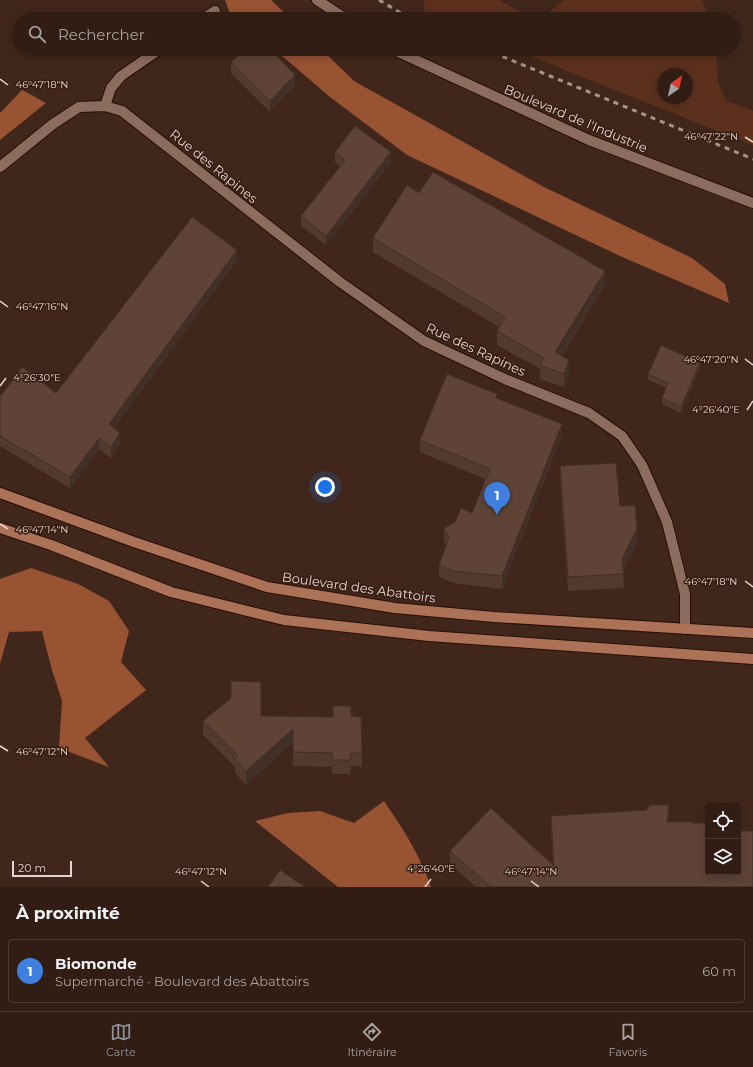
<!DOCTYPE html>
<html lang="fr">
<meta charset="utf-8">
<style>
body{margin:0;font-family:Montserrat,sans-serif;background:#39261d;color:#f1f3f6}
.controls{position:absolute;right:12px;bottom:12px;display:grid;overflow:hidden;border-radius:4px;box-shadow:0 2px 10px #0003}
.controls button{width:36px;height:36px;display:grid;place-items:center;padding:0;border:0;border-bottom:1px solid #4c3b34;background:#311d14;color:#f1f3f6;font:20px sans-serif}
.compass{position:absolute;left:657px;top:68px;width:36px;height:36px;border-radius:50%;background:#311d14;box-shadow:0 2px 10px #0003;rotate:34deg}
.scale{position:absolute;left:12px;bottom:10px;width:60px;box-sizing:border-box;padding-left:4px;border:2px solid #e6d4cd;border-top:0;font-size:11px;line-height:14px;white-space:nowrap;color:#e6d4cd;-webkit-text-stroke:3px #371d11;paint-order:stroke}
.you{position:absolute;left:325px;top:487px;width:14px;height:14px;margin:-10px;border:3px solid #fff;border-radius:50%;background:#1a73e8;box-shadow:0 0 0 6px #1a73e833}
.badge{display:grid;place-items:center;width:26px;height:26px;border-radius:50%;background:#8c9099;color:#fff;font-size:13px;font-weight:700}
.pin{position:absolute;translate:-50% -33px;filter:drop-shadow(0 1px 2px #0008)}
.pin::after{content:'';position:absolute;top:21px;width:14px;height:12px;background:inherit;clip-path:polygon(0 0,100% 0,50% 100%)}
.list{margin:0;padding:0;list-style:none}
h2{display:flex;justify-content:space-between;align-items:center;height:52px;margin:0;padding:0 16px;font-size:17px}
h2 small{font-size:13px;font-weight:400;color:#a8a2a0}
.list li{display:grid;grid-template-columns:26px 1fr auto;gap:12px;align-items:center;box-sizing:border-box;height:64px;margin:0 8px 8px;padding:0 8px;border:1px solid #4c3b34;border-radius:4px}
.list b{display:block;font-size:15px;white-space:nowrap}
.list p{margin:0;font-size:13px;white-space:nowrap;color:#a8a2a0}
.list em{font-size:13px;font-style:normal;color:#a8a2a0}
.icon{flex:none;width:22px;height:22px;fill:none;stroke:currentColor;stroke-width:2;stroke-linecap:round;stroke-linejoin:round}
.map{position:relative;flex:none;width:753px;height:887px;overflow:hidden}
.search{position:absolute;background:#311d14;box-shadow:0 2px 10px #0003;left:12px;right:12px;top:12px;height:44px;display:flex;align-items:center;gap:10px;box-sizing:border-box;padding:0 14px;border-radius:22px;color:#a8a2a0;font-size:15px}
.sheet{height:124px;background:#311d14}
nav{display:flex;justify-content:space-around;align-items:center;box-sizing:border-box;height:56px;border-top:1px solid #4c3b34;background:#311d14;font-size:11px;color:#a8a2a0}
nav a{display:grid;justify-items:center;gap:2px}
nav .on{color:#8c9099}
.map>svg:first-child{display:block}
.green{fill:#5b311e;fill-rule:evenodd}
.forest{fill:#985333}
.lines{fill:none;stroke-linecap:round;stroke-linejoin:round}
.street-casing{stroke:#270f04;stroke-width:12}
.secondary-casing{stroke:#270f04;stroke-width:12}
.street{stroke:#8c6c5f;stroke-width:10}
.secondary{stroke:#ac7257;stroke-width:10}
.rail{stroke:#a8938a;stroke-width:3;stroke-dasharray:5 5;stroke-linecap:butt}
.wall{fill:#523a2e}
.shaded-wall{fill:#422f26}
.building{fill:#5f4336;stroke:#422f26}
.ticks{fill:none;stroke:#e6d4cd;stroke-width:1.5}
.labels{text-anchor:middle;stroke-width:3;stroke-linejoin:round;paint-order:stroke}
.street-label{font-size:13px;fill:#e6d4cd;stroke:#371d11}
.ticks-label{font-size:10px;text-anchor:middle;fill:#e6d4cd;stroke:#371d11;stroke-width:3;stroke-linejoin:round;paint-order:stroke}
</style>
<div class="map">
<svg width="753" height="887" viewBox="0 0 753 887">
<rect width="100%" height="100%" fill="#41271b"/>
<g class="green">
<polygon points="424,0 500,0 520,12 549,12 564,0 702,0 708,19 438,19 425,14"/>
<path d="M513,49H716L718,83L726,101L753,111V145ZM663,74H687V98H663Z"/>
</g>
<g class="forest">
<polygon points="225,0 271,0 291,19 238,19 229,11"/>
<polygon points="274,49 321,49 354,81 544,187 692,258 725,284 729,303 620,256 407,155 330,97"/>
<polygon points="22,90 46,103 0,140 0,113"/>
<polygon points="31,568 78,584 109,601 129,631 121,662 146,690 85,738 109,767 59,748 62,701 52,670 42,631 9,632 0,664 0,579"/>
<path d="M384,801C403,829 420,855 431,887H338L255,821L288,813L320,811L354,823Z"/>
</g>
<g class="lines">
<g class="street-casing">
<g id="street">
<polyline points="317,0 346,19"/>
<polyline points="203,19 215,11"/>
<polyline points="392,49 589,140 753,203"/>
<polyline points="105,106 111,88 121,76 160,49"/>
<polyline points="0,167 53,124 79,107 105,106 122,111 340,282 424,341 507,380 589,413 622,436 642,465 667,522 685,594 685,629"/>
</g>
</g>
<g class="secondary-casing">
<g id="secondary">
<polyline points="0,493 134,542 267,587 395,608 494,617 753,633"/>
<polyline points="0,528 51,545 171,592 284,620 429,636 753,659"/>
</g>
</g>
<use href="#street" class="street"/>
<use href="#secondary" class="secondary"/>
<g class="rail">
<polyline points="379,0 411,19"/>
<polyline points="484,49 753,159"/>
</g>
</g>
<g class="wall">
<polygon points="231,62 295,86 270,112 231,73"/>
<polygon points="335,152 391,162 326,245 301,226 301,216 340,166 335,162"/>
<polygon points="419,193 605,285 562,356 569,374 564,387 540,379 540,369 497,345 497,331 499,327 373,252 373,238"/>
<polygon points="237,260 114,428 120,444 111,458 99,449 70,488 0,446 0,397 56,393"/>
<polygon points="700,369 681,413 662,404 662,398 666,388 648,380 648,374"/>
<polygon points="497,399 562,436 502,589 453,583 439,577 439,565 446,545 444,541 444,528 472,513 485,479 420,452 420,440"/>
<polygon points="560,466 620,506 637,543 623,571 624,588 568,591 560,480"/>
<polygon points="261,716 333,717 351,716 362,753 362,767 351,766 350,774 332,774 332,767 293,766 293,743 246,785 235,773 235,767 203,735 203,721"/>
<polygon points="551,816 669,819 669,822 693,823 708,872 753,887 476,887 450,864 450,851 553,865 551,830"/>
</g>
<g class="shaded-wall">
<polygon points="295,75 295,86 270,112 270,101"/>
<polygon points="391,152 391,162 326,245 326,236"/>
<polygon points="237,250 237,260 109,435 109,424"/>
<polygon points="605,271 605,285 555,366 555,352"/>
<polygon points="569,360 569,374 564,387 564,374"/>
<polygon points="700,363 700,369 681,413 681,407"/>
<polygon points="562,424 562,436 502,589 502,576"/>
<polygon points="120,433 120,444 111,458 111,447"/>
<polygon points="99,438 99,449 70,488 70,477"/>
<polygon points="637,529 637,543 622,573 622,559"/>
<polygon points="293,729 293,743 246,785 246,771"/>
<polygon points="669,805 669,819 667,835 667,822"/>
</g>
<g class="building">
<polygon points="245,49 270,49 295,75 270,101 231,62"/>
<polygon points="355,126 391,152 326,236 301,216 345,160 335,152"/>
<polygon points="433,172 605,271 555,352 569,360 564,374 540,365 544,358 497,331 505,317 373,238 407,185 419,193"/>
<polygon points="192,217 237,250 109,424 120,433 111,447 99,438 70,477 0,436 0,397 22,367 56,393"/>
<polygon points="661,345 700,363 681,407 662,398 668,383 648,374"/>
<polygon points="447,374 497,394 496,398 562,424 502,576 453,571 439,565 449,538 444,528 455,522 461,508 472,513 490,469 420,440"/>
<polygon points="616,463 620,506 635,505 637,529 622,559 624,574 568,577 560,466"/>
<polygon points="231,681 261,682 261,716 333,717 333,706 351,706 351,716 361,717 362,753 351,753 350,760 332,760 332,753 293,752 293,729 246,771 235,759 238,756 203,721 231,698"/>
<polygon points="649,805 669,805 667,822 693,822 693,823 708,823 708,872 738,872 738,831 753,831 753,887 491,887 450,851 491,808 554,866 551,816 647,810"/>
<polygon points="280,870 305,887 268,887"/>
</g>
<path class="ticks" d="M0,79L8,85M745,137L753,142M0,301L8,307M745,359L753,365M0,386L6,378M747,410L753,401M0,524L8,529M745,581L753,587M0,746L8,751M201,881L209,887M531,881L539,887M425,887L431,879"/>
<g class="labels">
<g class="street-label">
<text transform="translate(576 118) rotate(23)" y="5">Boulevard de l'Industrie</text>
<text transform="translate(214 166) rotate(39)" y="5">Rue des Rapines</text>
<text transform="translate(476 349) rotate(25)" y="5">Rue des Rapines</text>
<text transform="translate(359 587) rotate(8)" y="5">Boulevard des Abattoirs</text>
</g>
</g>
<g class="ticks-label">
<text x="42" y="88">46°47'18"N</text>
<text x="711" y="140">46°47'22"N</text>
<text x="42" y="310">46°47'16"N</text>
<text x="711" y="363">46°47'20"N</text>
<text x="37" y="381">4°26'30"E</text>
<text x="716" y="413">4°26'40"E</text>
<text x="42" y="533">46°47'14"N</text>
<text x="711" y="585">46°47'18"N</text>
<text x="42" y="755">46°47'12"N</text>
<text x="431" y="872">4°26'40"E</text>
<text x="201" y="875">46°47'12"N</text>
<text x="531" y="875">46°47'14"N</text>
</g>
</svg>
<div class="controls">
<button><svg class="icon" aria-label="locate" viewBox="0 0 24 24"><circle cx="12" cy="12" r="6"/><path d="M12 2v4M12 18v4M2 12h4M18 12h4"/></svg></button>
<button><svg class="icon" aria-label="layers" viewBox="0 0 24 24"><path d="M12 4l9 5-9 5-9-5zM3 14l9 5 9-5"/></svg></button>
</div>
<svg class="compass" viewBox="-18 -18 36 36"><path d="M0-13l5 13h-10z" fill="#e53935"/><path d="M0 13l5-13h-10z" fill="#a8a2a0"/></svg>
<div class="scale">20 m</div>
<div class="you"></div>
<div class="pin badge" style="left:497px;top:515px;background:#3f7fe0">1</div>
<div class="search"><svg class="icon" aria-label="search" viewBox="0 0 24 24"><circle cx="10" cy="10" r="6"/><path d="M15 15l6 6"/></svg>Rechercher</div>
</div>
<section class="sheet">
<h2>À proximité<small></small></h2>
<ul class="list">
<li><span class="badge" style="background:#3f7fe0">1</span><div><b>Biomonde</b><p>Supermarché · Boulevard des Abattoirs</p></div><em>60 m</em></li>
</ul>
</section>
<nav>
<a class="on"><svg class="icon" aria-label="map" viewBox="0 0 24 24"><path d="M3 6l6-2 6 2 6-2v14l-6 2-6-2-6 2zM9 4v14M15 6v14"/></svg>Carte</a>
<a><svg class="icon" aria-label="directions" viewBox="0 0 24 24"><path d="M12 3l9 9-9 9-9-9zM9 14v-3h6M13 9l2 2-2 2"/></svg>Itinéraire</a>
<a><svg class="icon" aria-label="saved" viewBox="0 0 24 24"><path d="M7 4h10v16l-5-4-5 4z"/></svg>Favoris</a>
</nav>
